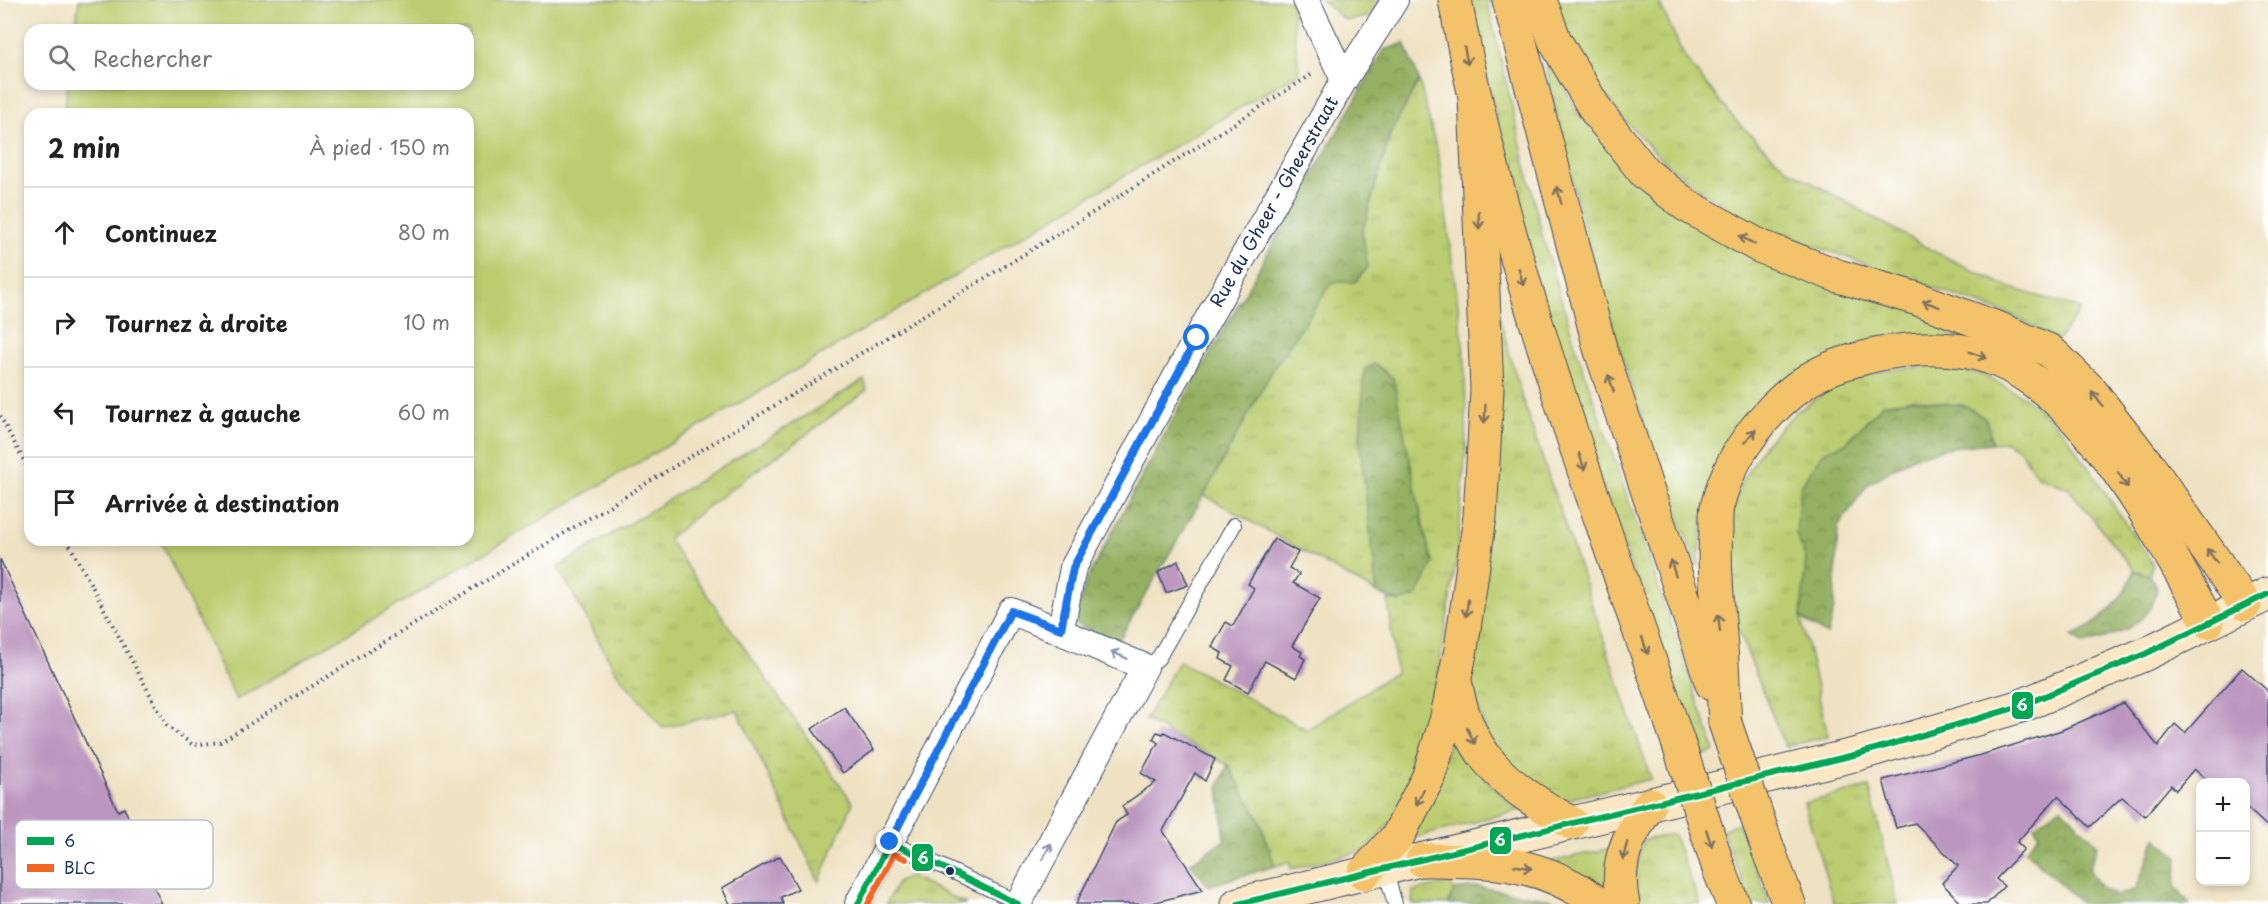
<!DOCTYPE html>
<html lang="fr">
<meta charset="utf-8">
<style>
body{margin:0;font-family:"Playpen Sans",sans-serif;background:#f6f6f6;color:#222}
.controls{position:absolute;right:18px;bottom:18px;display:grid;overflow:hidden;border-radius:12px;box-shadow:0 3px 9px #0003}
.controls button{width:54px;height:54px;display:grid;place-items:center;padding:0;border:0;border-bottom:2px solid #e0e0e0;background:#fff;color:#222;font:30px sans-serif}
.stop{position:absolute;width:18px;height:18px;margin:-14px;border:4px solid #1a73e8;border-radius:50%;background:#fff}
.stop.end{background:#1a73e8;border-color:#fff;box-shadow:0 2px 6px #0008}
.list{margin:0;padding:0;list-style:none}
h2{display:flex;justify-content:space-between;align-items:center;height:78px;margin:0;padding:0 24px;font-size:26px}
h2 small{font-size:20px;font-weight:400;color:#767676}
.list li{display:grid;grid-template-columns:39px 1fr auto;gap:18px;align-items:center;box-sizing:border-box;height:90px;padding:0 24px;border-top:2px solid #e0e0e0}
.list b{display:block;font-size:22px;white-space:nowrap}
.list em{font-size:20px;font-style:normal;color:#767676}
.icon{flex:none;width:33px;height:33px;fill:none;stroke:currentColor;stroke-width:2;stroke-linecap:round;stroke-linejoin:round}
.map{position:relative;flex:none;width:2268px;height:904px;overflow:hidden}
.search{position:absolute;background:#fff;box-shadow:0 3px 9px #0003;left:24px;top:24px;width:450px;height:66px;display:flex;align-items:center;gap:15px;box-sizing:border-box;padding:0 21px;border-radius:18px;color:#767676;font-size:22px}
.panel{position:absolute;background:#fff;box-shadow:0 3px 9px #0003;left:24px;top:108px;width:450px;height:438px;border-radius:18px}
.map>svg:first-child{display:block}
.grass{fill:url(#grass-tufts);stroke:#6b7e67;stroke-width:1.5}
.forest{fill:url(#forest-crowns);stroke:#587060;stroke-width:1.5}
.park{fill:#bbcd70;stroke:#6b7e67;stroke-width:1.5}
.building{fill:#bb96bf}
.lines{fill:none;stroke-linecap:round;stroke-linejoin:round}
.service-casing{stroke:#3b4a6d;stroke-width:16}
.minor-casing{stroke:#3b4a6d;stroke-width:28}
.secondary-casing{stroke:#3b4a6d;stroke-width:35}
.trunk-casing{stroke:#3b4a6d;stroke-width:35}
.path{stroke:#3b4a6d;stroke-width:4;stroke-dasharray:1.5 4.5;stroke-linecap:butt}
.service{stroke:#fff;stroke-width:14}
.minor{stroke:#fff;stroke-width:26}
.secondary{stroke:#fbe7c3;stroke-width:33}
.trunk{stroke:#f4c26a;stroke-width:33}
.trunk-bridge-casing{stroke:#3b4a6d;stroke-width:35;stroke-linecap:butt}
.trunk-bridge{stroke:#f4c26a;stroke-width:33}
.bus-1-casing{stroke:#fff;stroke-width:10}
.bus-2-casing{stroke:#fff;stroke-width:10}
.bus-1{stroke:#00a651;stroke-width:6}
.bus-2{stroke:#f26522;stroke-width:6}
.oneway{stroke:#7d7163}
.oneway2{stroke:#8d97ae}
.route{stroke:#1a73e8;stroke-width:8}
.bus-dot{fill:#1b2f5e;stroke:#fff;stroke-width:2}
.labels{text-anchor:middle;stroke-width:6;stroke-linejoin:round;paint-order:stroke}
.street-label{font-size:18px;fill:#1b2f5e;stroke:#fff}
.key{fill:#fff;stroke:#bbc1cf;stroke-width:1.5}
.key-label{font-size:16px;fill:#1b2f5e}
.line-badge{stroke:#fff;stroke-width:2}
.badge-label{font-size:16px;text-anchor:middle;font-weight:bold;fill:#fff}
</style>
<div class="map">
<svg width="2268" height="904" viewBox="0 0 2268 904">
<defs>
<pattern id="grass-tufts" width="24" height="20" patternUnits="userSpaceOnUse" patternTransform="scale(1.5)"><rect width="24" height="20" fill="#bbcd70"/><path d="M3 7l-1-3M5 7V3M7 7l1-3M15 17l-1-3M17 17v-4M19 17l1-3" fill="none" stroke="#a0b063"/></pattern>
<pattern id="forest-crowns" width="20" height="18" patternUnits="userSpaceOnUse" patternTransform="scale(1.5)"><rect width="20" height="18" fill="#94b062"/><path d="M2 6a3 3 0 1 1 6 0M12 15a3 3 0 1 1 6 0" fill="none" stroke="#789054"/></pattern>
</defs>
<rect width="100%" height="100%" fill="#fff"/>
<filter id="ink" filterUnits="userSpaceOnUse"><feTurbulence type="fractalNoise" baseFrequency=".0167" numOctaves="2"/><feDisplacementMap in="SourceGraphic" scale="12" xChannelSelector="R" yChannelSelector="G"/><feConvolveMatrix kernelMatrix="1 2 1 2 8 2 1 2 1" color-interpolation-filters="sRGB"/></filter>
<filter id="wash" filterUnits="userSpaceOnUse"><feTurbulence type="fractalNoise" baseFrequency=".008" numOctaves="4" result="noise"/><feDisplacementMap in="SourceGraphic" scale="24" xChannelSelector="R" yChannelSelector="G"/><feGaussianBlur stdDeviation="1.35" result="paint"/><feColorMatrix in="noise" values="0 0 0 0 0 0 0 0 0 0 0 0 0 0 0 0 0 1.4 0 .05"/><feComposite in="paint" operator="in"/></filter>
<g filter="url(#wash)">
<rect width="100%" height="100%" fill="#efe2c3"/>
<g class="grass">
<path d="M1321,0H1386C1377,17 1362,19 1345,20Z"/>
<polygon points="1469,0 1487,0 1543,239 1577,351 1715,751 1698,757 1582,428 1524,239"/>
<polygon points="1554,0 1658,0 1685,58 1737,122 1786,168 1931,250 2008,287 2081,309 2058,340 2016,317 1758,226 1704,193 1662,160 1620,115 1579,59"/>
<path d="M1542,44L1578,113L1640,185L1993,340L2042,363L2064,381L1985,349L1815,366L1704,512L1698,567C1630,399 1576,222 1542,44Z"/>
<polygon points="1419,80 1439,159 1465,360 1466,448 1457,557 1436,687 1417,770 1394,818 1367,850 1291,869 1290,862 1275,866 1259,819 1228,765 1145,720 1179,661 1307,730 1396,672 1388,600 1401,602 1433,563 1425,535 1360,443 1377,593 1204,495 1273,369 1332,281 1355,282 1368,267 1362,233 1390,135"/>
<polygon points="1488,277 1522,398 1651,779 1553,803 1496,760 1467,676"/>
<polygon points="1930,365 1981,374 2025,397 2065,433 2153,564 2149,575 2134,570 2068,488 2037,476 2019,449 2006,442 1992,443 1986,419 1966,406 1914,399 1883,404 1846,443 1825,452 1796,533 1806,559 1801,618 1828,736 1785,747 1732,614 1727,529 1742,481 1764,445 1796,412 1840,383 1880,371"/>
<polygon points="864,380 867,390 703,510 668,539 853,803 819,882 737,710 663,728 616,672 558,567"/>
<path d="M1459,737C1475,772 1491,787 1520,810L1411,839L1452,738Z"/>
<polygon points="1869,787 1898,904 1834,904 1804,803"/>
<polygon points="1738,823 1770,904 1751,904 1722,830"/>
<polygon points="1673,834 1700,904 1636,904 1637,858 1644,840"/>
<polygon points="1616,847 1611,898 1549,862"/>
<polygon points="910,876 966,904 886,904 898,881"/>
<polygon points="1450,883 1454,890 1448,904 1412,904 1413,891"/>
</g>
<g class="forest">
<polygon points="1405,43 1419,80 1390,135 1362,233 1368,267 1355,282 1332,282 1273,369 1204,495 1117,643 1074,623 1087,579 1176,413 1384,50"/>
<polygon points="1375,364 1393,378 1425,535 1433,563 1417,596 1400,602 1377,593 1360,443 1364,369"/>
<polygon points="1914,399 1966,406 1986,419 1992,443 1951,447 1913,457 1868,484 1838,527 1834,608 1827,635 1801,618 1806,559 1796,533 1801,485 1825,451 1846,443 1883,404"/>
<path d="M2134,570L2149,575L2157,587C2152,625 2117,635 2084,644L2072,636C2098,626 2127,597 2134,570Z"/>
<polygon points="1228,765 1259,819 1275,866 1208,886 1190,863 1225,840 1219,785"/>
<polygon points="2061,807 2098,845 2089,869 2101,888 2116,896 2136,889 2156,838 2178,857 2175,886 2190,904 2082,904 2025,851 2039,834 2034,826"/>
<polygon points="1478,887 1551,899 1562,904 1448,904 1454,890"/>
</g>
<polygon class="park" points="79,0 1291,0 1299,73 236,700 160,540 468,540 468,114 64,114 68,84 468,84 468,30 75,30"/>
<g id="blocks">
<g class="building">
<polygon points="1274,539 1298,552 1289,568 1299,574 1293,583 1320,598 1292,646 1302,652 1300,656 1305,659 1296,678 1265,661 1248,692 1226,680 1233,666 1220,659 1222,653 1212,647 1226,622 1233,626 1254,588 1248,584"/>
<polygon points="0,559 118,811 124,808 134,829 128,831 162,904 0,904"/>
<polygon points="1178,561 1188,585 1166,593 1158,572"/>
<polygon points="2242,668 2268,691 2268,827 2246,807 2246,783 2211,783 2194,769 2176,790 2171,785 2145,816 2122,797 2090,827 2058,796 2017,842 2024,849 1996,879 2004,886 1987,904 1962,904 1942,883 1958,866 1915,823 1896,828 1883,780 1981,755 2062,730 2123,703 2158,746 2175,724 2185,733"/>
<polygon points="844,707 874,750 843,773 812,729"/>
<polygon points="1157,732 1163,734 1164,732 1215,759 1205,781 1195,773 1163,831 1203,890 1148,904 1076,904 1116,822 1127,815 1122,806 1156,782 1141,773 1158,743 1153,739"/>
<polygon points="780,856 798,889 781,897 783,904 730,904 722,888"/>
</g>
</g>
</g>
<g filter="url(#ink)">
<use href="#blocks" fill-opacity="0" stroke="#3b4a6d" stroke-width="1.5"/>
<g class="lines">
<g class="service-casing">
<g id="service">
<polyline points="1145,667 1152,664 1159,657 1234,525"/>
<polyline points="890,842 1019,903"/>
<polyline points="1385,869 1395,904"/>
</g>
</g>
<g class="minor-casing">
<g id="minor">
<polyline points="1306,0 1344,80"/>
<path id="s1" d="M1061,629L1073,568L1197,338L1344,80L1395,0"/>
<polyline points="858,904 1011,611 1145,667 1018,904"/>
</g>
</g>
<g class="secondary-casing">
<polyline id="secondary" points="1238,904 1858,754 2021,706 2145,654 2268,594"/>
</g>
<g class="trunk-casing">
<g id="trunk">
<path d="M1455,0C1502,255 1594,498 1678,742"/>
<polyline points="1509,0 1600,348 1712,684"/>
<polyline points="1540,0 1555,41 1597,112 1645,173 1686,205 1759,246 1838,276 1918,299 2002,330 2050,351 2090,390 2148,465 2245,604"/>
<path d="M1456,685C1469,760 1509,787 1571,823"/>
<path d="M1725,723C1723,694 1723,665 1720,636C1718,600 1713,566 1716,530C1716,522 1715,511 1718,503C1733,445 1784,383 1842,364C1883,351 1925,344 1968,352C2077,370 2159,534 2208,622"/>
<polyline points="1769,852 1789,904"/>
<path d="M1422,860C1491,861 1542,860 1599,904"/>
<polyline points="1719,869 1733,904"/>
<polyline points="1364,873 1398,836 1428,778 1446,721 1461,649 1480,517 1487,390 1475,98"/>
<path d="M1623,904C1614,864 1628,835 1650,804"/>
</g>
</g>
<g class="path">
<polyline points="0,416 30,472"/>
<polyline points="67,540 167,726 193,745 220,742 1107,204 1314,73"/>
</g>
<use href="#service" class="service"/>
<use href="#minor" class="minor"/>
<use href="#secondary" class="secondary"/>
<use href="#trunk" class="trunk"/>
<g class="trunk-bridge-casing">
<g id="trunk-bridge">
<polyline points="1725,723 1769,852"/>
<polyline points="1678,742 1719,869"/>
</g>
</g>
<use href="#trunk-bridge" class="trunk-bridge"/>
<g class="bus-1-casing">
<g id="bus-1">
<polyline points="858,904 890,842 1018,904"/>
<polyline points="1238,904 1858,754 2021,706 2145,654 2268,594"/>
</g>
</g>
<g class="bus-2-casing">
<polyline id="bus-2" points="868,904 894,854 906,859"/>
</g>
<use href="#bus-1" class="bus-1"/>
<use href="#bus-2" class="bus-2"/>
</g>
<defs><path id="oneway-shaft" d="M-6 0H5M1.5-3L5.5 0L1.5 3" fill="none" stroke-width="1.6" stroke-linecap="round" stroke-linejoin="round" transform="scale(1.5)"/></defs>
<g class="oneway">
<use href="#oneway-shaft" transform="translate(1466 56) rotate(79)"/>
<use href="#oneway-shaft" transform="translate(1559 195) rotate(-105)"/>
<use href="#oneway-shaft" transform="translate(1479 220) rotate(88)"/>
<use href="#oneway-shaft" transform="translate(1747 240) rotate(-151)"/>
<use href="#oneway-shaft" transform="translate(1521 277) rotate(75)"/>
<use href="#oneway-shaft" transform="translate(1931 304) rotate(-160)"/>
<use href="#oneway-shaft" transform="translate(1978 355) rotate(20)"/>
<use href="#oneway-shaft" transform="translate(1611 383) rotate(-108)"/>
<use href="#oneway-shaft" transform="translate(2097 399) rotate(-128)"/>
<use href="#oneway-shaft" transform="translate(1485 414) rotate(93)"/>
<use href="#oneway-shaft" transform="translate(1750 436) rotate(-50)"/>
<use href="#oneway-shaft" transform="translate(1582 462) rotate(71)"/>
<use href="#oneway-shaft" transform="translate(2123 480) rotate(57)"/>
<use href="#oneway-shaft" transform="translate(2212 556) rotate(-125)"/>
<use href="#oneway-shaft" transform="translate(1673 568) rotate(-108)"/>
<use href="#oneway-shaft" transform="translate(1467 608) rotate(98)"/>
<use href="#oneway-shaft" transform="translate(1719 623) rotate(-96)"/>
<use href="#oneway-shaft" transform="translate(1645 646) rotate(71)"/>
<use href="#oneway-shaft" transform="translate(1471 736) rotate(64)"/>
<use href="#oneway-shaft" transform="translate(1420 797) rotate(116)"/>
<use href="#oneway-shaft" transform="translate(1709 838) rotate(72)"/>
<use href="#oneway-shaft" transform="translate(1625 851) rotate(104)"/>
<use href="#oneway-shaft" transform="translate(1523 867) rotate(10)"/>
</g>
<g class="oneway2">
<use href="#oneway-shaft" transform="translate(1119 655) rotate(-156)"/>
<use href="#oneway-shaft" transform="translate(1047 851) rotate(-62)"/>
</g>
</g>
<g class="lines" filter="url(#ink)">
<polyline class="route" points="890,842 1011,611 1061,629 1073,568 1197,338"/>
</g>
<circle class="bus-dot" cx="950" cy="871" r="5"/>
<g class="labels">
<g class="street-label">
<text dy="6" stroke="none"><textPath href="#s1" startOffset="480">Rue du Gheer - Gheerstraat</textPath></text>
</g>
</g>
<rect x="15" y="820" width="198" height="69" rx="9" class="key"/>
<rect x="27" y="837" width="27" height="8" fill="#00a651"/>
<rect x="27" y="864" width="27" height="8" fill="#f26522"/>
<g class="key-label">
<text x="64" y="847">6</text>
<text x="64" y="874">BLC</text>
</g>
<g class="line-badge">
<rect x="2011" y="691" width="23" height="29" rx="6" fill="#00a651"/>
<rect x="1489" y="826" width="23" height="29" rx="6" fill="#00a651"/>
<rect x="911" y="843" width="23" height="29" rx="6" fill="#00a651"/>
</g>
<g class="badge-label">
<text x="2022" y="711">6</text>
<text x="1500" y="846">6</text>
<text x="923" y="864">6</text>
</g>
</svg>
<div class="controls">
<button>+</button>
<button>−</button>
</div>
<div class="stop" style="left:1197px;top:338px"></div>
<div class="stop end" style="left:890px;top:842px"></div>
<div class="search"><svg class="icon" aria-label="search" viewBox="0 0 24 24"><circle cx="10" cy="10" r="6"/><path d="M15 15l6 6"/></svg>Rechercher</div>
<section class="panel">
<h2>2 min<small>À pied · 150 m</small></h2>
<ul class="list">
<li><svg class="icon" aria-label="ahead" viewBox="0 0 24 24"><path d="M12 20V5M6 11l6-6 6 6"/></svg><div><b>Continuez</b></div><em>80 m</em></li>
<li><svg class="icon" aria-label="right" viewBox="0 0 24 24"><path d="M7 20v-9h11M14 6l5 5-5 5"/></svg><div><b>Tournez à droite</b></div><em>10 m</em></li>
<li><svg class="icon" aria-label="left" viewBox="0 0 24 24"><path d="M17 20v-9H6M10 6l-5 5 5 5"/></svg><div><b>Tournez à gauche</b></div><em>60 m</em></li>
<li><svg class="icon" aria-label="arrive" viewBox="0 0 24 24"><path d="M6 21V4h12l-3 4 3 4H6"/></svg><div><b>Arrivée à destination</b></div></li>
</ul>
</section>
</div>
